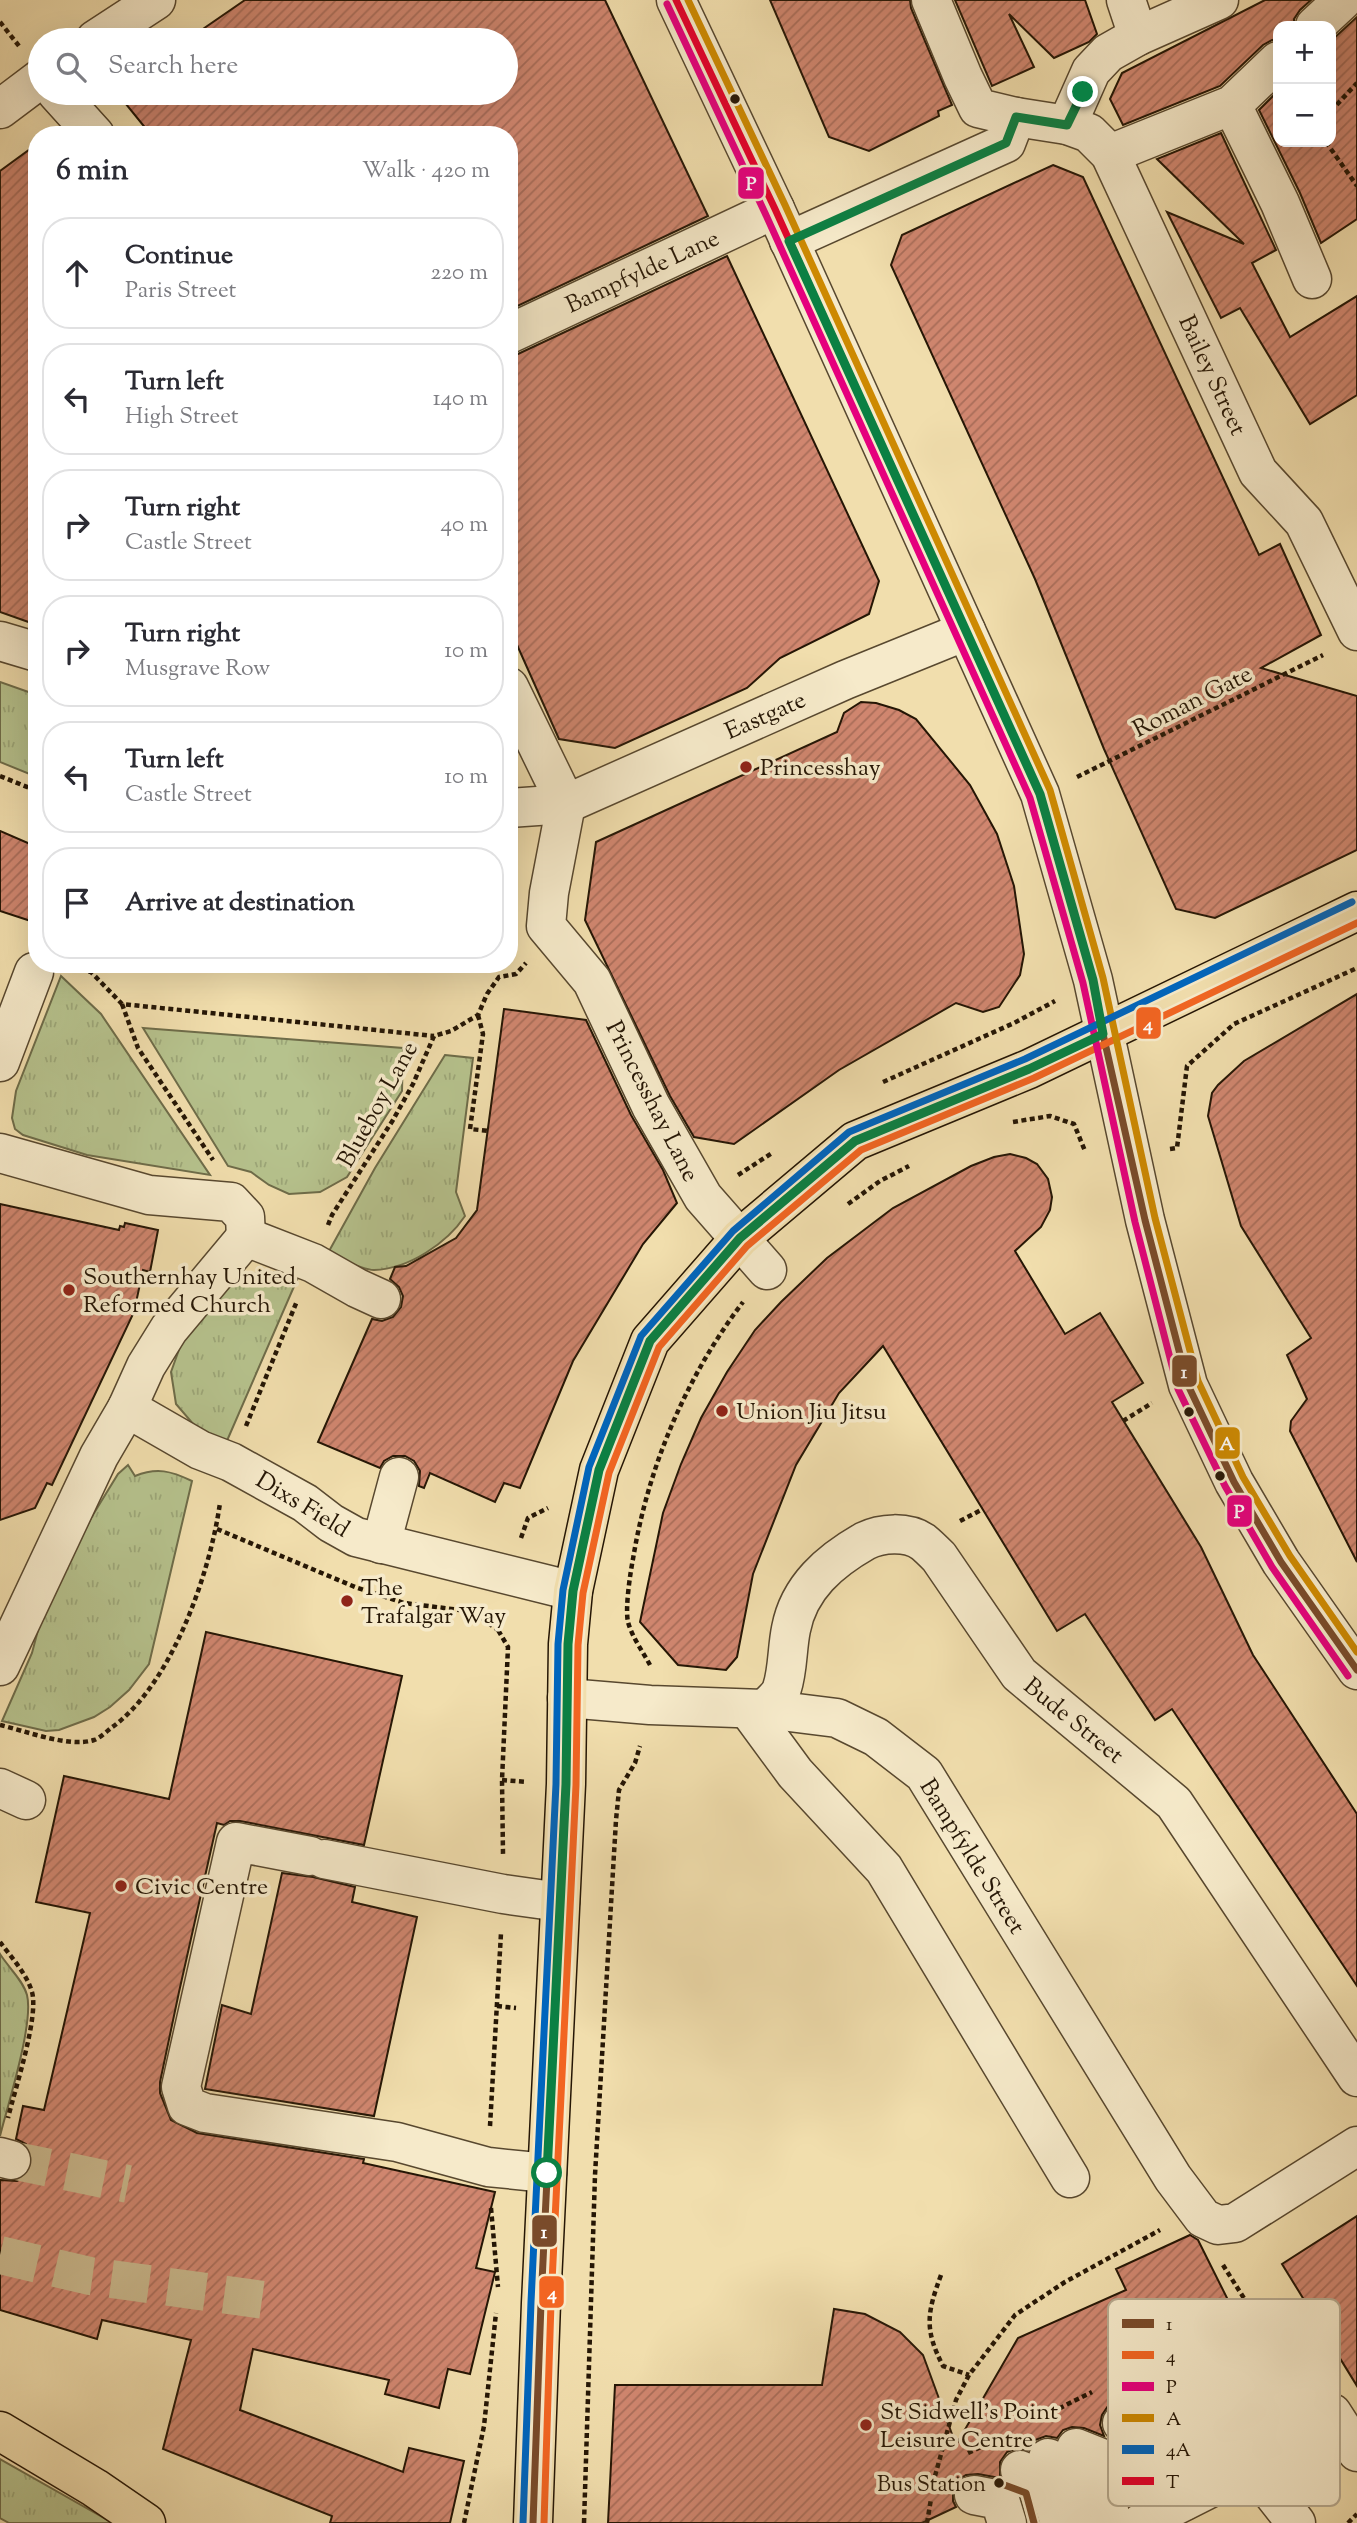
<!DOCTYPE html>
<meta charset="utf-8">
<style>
body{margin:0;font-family:"Sorts Mill Goudy",serif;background:#f7f7f7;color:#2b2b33}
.controls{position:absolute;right:21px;top:21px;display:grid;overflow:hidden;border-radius:14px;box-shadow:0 7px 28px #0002}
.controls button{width:63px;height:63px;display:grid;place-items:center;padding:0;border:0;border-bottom:2px solid #e1e1e2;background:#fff;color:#2b2b33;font:35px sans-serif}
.stop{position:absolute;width:21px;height:21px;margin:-16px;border:5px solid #0b8043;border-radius:50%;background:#fff}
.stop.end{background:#0b8043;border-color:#fff;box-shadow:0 2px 7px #0008}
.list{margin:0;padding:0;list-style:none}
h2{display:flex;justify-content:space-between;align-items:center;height:91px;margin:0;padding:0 28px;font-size:30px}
h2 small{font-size:23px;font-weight:400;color:#7c7c81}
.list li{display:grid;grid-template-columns:46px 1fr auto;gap:21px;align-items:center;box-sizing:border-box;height:112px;margin:0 14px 14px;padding:0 14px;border:2px solid #e1e1e2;border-radius:28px}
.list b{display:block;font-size:26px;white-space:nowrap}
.list p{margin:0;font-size:23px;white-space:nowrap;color:#7c7c81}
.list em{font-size:23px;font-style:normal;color:#7c7c81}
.icon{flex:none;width:38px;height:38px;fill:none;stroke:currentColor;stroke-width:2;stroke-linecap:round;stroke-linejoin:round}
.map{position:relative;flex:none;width:1357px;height:2523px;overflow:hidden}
.search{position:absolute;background:#fff;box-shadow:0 7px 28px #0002;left:28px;top:28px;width:490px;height:77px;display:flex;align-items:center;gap:18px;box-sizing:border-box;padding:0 24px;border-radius:38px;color:#7c7c81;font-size:26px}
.panel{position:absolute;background:#fff;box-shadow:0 7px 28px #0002;left:28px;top:126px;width:490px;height:847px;border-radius:28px}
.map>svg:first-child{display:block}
.grass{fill:url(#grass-tufts);stroke:#6e6c49;stroke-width:2}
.building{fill:url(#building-hatch);stroke:#251605;stroke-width:2}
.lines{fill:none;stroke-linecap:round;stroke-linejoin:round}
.minor-tunnel{stroke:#c8b68b;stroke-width:38;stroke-dasharray:38 19;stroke-linecap:butt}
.minor-casing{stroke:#58482f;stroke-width:41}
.major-casing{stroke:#251605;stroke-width:41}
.path{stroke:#251605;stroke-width:4.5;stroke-dasharray:5 3.5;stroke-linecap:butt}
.minor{stroke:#f6eaca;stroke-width:38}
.major{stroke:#f1dead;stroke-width:38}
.bus-1-casing{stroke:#f6eaca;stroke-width:12}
.bus-2-casing{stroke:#f6eaca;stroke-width:12}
.bus-3-casing{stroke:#f6eaca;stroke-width:12}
.bus-4-casing{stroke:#f6eaca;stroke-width:12}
.bus-5-casing{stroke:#f6eaca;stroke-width:12}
.bus-6-casing{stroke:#f6eaca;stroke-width:12}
.bus-1{stroke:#7a4b2a;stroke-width:7}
.bus-2{stroke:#f26522;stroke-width:7}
.bus-3{stroke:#e5007d;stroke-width:7}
.bus-4{stroke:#cd8901;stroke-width:7}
.bus-5{stroke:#0065bd;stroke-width:7}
.bus-6{stroke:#e4002b;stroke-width:7}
.route{stroke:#0b8043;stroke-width:9}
.bus-dot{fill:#251605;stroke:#f6eaca;stroke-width:2.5}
.poi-dot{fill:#8f2418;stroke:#f6eaca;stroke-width:2.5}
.labels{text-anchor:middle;stroke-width:7;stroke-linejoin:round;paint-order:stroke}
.bus-label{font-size:22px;fill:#251605;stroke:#f6eaca;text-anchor:end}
.street-label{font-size:24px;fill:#251605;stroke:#f6eaca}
.poi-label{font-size:24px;fill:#251605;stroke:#f6eaca;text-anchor:start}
.key{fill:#f6eaca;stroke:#b7aa8f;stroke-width:2}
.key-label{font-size:19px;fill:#251605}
.line-badge{stroke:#f6eaca;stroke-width:2.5}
.badge-label{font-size:19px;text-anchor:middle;font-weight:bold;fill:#fff}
</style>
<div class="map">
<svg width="1357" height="2523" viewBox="0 0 1357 2523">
<defs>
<pattern id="grass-tufts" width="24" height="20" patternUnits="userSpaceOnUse" patternTransform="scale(1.75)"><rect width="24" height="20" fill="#b6c28d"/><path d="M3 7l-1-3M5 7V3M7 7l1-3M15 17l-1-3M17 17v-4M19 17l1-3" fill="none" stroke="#9ca678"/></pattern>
<pattern id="building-hatch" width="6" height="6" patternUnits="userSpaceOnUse" patternTransform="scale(1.75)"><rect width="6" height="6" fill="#d0866f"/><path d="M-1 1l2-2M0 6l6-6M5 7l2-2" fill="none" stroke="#a96d59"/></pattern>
</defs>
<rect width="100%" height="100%" fill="#f1dead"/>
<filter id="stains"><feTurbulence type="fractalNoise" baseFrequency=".00286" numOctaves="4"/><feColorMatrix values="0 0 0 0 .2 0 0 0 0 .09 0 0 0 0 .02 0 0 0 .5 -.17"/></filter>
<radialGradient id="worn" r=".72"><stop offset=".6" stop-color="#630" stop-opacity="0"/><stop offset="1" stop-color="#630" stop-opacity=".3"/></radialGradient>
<g class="grass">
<polygon points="0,682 37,695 37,777 0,762"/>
<polygon points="61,976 101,1014 210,1175 87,1155 23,1135 15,1129 12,1118 16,1091"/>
<polygon points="143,1028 403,1048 402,1091 347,1177 320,1192 289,1194 269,1185 251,1172 228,1166"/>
<path d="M445,1055L473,1058L456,1192L465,1216C447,1243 409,1269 374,1270C361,1270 341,1258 328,1253L375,1168Z"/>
<polygon points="262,1271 299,1275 226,1443 194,1425 176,1404 171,1372 181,1344 234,1280"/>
<path d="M128,1465L135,1476C157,1467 171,1471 192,1481L149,1664L129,1690L110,1707L94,1717L59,1730L46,1731L2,1721L32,1653L42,1615L63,1573L91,1518L118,1474Z"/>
<path d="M0,1954C8,1967 23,1980 27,1995C34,2023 8,2104 0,2136Z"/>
<polygon points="0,2459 111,2522 112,2523 9,2523 0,2518"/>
</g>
<g class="building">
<polygon points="245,0 605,0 708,216 509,310 509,135 151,135 117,93 506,93 506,40 187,40"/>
<polygon points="770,0 910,0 911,8 952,105 938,111 939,116 869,151 829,137"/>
<polygon points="955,0 1085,0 1097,34 1089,42 1054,58 1009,14 1034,67 992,86"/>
<polygon points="1265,0 1311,0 1300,10 1294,19 1294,26 1278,26 1278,40 1272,40 1263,45 1220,86 1123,125 1110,99 1122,73"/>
<polygon points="1357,17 1357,219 1321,243 1300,193 1259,110 1278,91 1278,142 1331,142 1331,41"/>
<polygon points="1221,133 1276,250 1252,263 1290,337 1357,296 1357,395 1310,424 1240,308 1221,318 1167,212 1244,244 1157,159"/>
<polygon points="37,144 37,625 0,612 0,171"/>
<polygon points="1053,165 1083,177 1259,555 1280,544 1321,635 1261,668 1357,696 1357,850 1215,918 1176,909 1104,749 1035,579 891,265 902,235"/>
<polygon points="727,256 879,581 869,614 780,658 747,688 615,748 559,739 509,627 509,356 518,354"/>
<polygon points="861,702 876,703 899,710 916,719 970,785 997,834 1014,886 1024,954 1020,975 999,1007 983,1012 956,1003 839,1070 734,1144 694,1137 670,1096 585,920 596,842 837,732 844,713"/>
<polygon points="0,831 37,847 37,923 0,911"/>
<polygon points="1357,994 1357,1562 1290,1431 1291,1421 1307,1399 1287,1355 1311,1338 1241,1226 1208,1116 1212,1093 1218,1085 1244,1061"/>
<polygon points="504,1009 586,1020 631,1115 663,1170 677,1203 643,1244 573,1361 520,1488 504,1483 495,1502 430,1473 424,1488 419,1486 420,1471 414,1461 405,1456 393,1456 384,1461 380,1468 318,1442 372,1319 382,1321 393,1317 401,1307 403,1296 399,1287 390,1279 395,1267 406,1266 456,1238 477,1210"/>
<polygon points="1010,1154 1026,1158 1037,1164 1048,1179 1052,1197 1050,1210 1041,1227 1015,1251 1065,1334 1100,1313 1143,1383 1112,1402 1201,1547 1253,1655 1357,1814 1357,1986 1172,1709 1155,1720 1085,1614 1057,1631 883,1346 839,1393 796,1465 753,1574 737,1657 726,1670 678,1665 640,1622 663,1513 681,1464 701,1418 727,1372 755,1330 781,1302 827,1258 893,1208 971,1166 994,1157"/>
<polygon points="0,1204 119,1230 120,1226 124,1227 125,1223 158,1230 150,1272 143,1270 134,1312 52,1485 47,1483 35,1508 0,1520"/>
<polygon points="206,1632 402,1676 364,1845 240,1821 230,1821 224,1825 217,1823 179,1992 160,2082 160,2093 171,2120 197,2133 364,2159 363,2163 495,2192 476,2268 495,2272 470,2374 448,2369 439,2408 385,2394 389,2380 253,2349 240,2410 403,2472 409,2448 464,2461 450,2523 330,2523 332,2516 163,2449 191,2340 102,2320 97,2339 0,2310 0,2180 17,2181 26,2176 32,2166 32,2154 26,2144 16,2139 23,2106 44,2110 90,1913 36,1902 64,1776 169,1799"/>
<polygon points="282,1873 313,1877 355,1887 352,1902 417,1917 374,2116 205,2089 222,2005 251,2014"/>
<polygon points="1357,2216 1357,2386 1282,2264"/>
<polygon points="1190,2235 1198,2240 1260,2364 1254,2367 1231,2354 1220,2356 1211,2364 1207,2375 1211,2387 1206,2390 1181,2379 1170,2377 1160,2382 1153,2391 1151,2401 1155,2413 1131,2403 1119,2401 1108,2406 1102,2415 1100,2425 1104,2436 1084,2428 1072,2427 1063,2430 1057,2438 1046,2436 1035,2440 1028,2450 1018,2448 1007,2452 1000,2462 1000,2478 978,2474 966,2475 958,2480 953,2490 953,2501 956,2507 922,2523 608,2523 615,2385 822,2385 834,2309 865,2314 900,2332 923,2355 956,2445 1018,2338 1126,2290 1116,2269"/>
</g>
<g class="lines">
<g class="minor-tunnel">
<polyline points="11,2160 128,2184"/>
<polyline points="0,2255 90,2276 264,2300"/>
</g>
<g class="minor-casing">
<g id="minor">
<polyline points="676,0 775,209 1040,794 1093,980 1145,1220 1188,1385 1234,1482 1281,1562 1357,1670"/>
<polyline points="931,0 963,77 978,108 1016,117 1067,125 1089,133 1110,154 1258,472 1304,522 1357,631"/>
<polyline points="1126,0 1138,36"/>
<polyline points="1315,26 1343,0"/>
<polyline points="95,40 156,0"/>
<polyline points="57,93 95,135"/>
<polyline points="1232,105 1280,203 1312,279"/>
<polyline points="0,109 40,79"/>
<polyline points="1067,125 1091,71 1108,53 1138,36 1219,0"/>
<polyline points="1110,154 1232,105 1278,61"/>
<polyline points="789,241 1006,143 1016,117"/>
<polyline points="509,334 775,209"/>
<polyline points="0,641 37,652"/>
<polyline points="509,687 566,804 549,893 546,926 592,981 651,1106 703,1197 767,1270"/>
<polyline points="509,808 566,804 845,680 966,631"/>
<polyline points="0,1062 34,972"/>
<polyline points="0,1153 149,1195 231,1202 245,1217 246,1237"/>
<polyline points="246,1237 313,1263 357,1288 381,1299"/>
<polyline points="127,1408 200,1450 231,1462 305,1503 331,1523 356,1537 573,1591"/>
<polyline points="381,1544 399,1477"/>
<polyline points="0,1666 99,1456 127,1408 146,1366 169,1329 246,1237"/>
<polyline points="567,1698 650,1705 765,1709 837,1718 876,1737 924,1774 1173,2178 1203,2218 1218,2225 1235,2223 1357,2146"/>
<polyline points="748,1709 795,1773 884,1869 1070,2178"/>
<path d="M765,1709C771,1703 780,1695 782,1688C788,1670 787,1648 791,1629C799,1587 830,1561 865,1541C881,1533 907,1531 923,1542C928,1546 934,1552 939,1557L1019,1674L1174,1803L1357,2077"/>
<polyline points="0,1788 26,1800"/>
<polyline points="310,1856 236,1842 181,2087 187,2106 205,2113 397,2142 488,2167 547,2173"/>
<polyline points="324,1859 503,1894 560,1902"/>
<polyline points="0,2157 11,2160"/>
<polyline points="1229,2376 1248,2389 1232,2477"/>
<polyline points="1173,2399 1200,2411 1184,2501"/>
<polyline points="1332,2413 1357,2452"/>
<polyline points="1122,2423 1148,2434 1152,2517"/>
<polyline points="1076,2448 1101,2458 1111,2523"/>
<polyline points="1048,2458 1074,2469 1086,2523"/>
<polyline points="1252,2467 1296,2523"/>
<polyline points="1020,2470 1047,2481 1060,2523"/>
<polyline points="974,2495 1000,2500 1007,2523"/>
<polyline points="1141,2523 1252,2467"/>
</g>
</g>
<g class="major-casing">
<g id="major">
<polyline points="0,2431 95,2488 146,2523"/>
<polyline points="533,2523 541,2303 566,1784 568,1644 573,1591 599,1470 650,1341 740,1238 855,1141 1029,1069 1357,911"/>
</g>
</g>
<g class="path">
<polyline points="0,22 19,46"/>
<polyline points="1331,111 1357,83"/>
<polyline points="1326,142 1357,186"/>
<polyline points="0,776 37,791"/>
<polyline points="1077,777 1323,655"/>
<polyline points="72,968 91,972 122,1004 434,1036"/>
<polyline points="122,1004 138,1048 213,1160"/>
<polyline points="478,1015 483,1034 470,1129 489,1131"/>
<polyline points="883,1082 1014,1023 1055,1001"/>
<polyline points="1013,1122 1050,1116 1074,1124 1085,1151"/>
<polyline points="1170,1149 1177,1148 1187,1066 1234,1024 1357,968"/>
<polyline points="738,1175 772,1153"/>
<polyline points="848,1204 880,1181 909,1166"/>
<polyline points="328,1225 332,1215 393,1120 413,1084 434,1036 451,1031 478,1015 487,994 499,977 516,974 526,963"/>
<polyline points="1123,1421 1152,1403"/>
<polyline points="246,1426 297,1301"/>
<polyline points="960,1521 983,1509"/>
<polyline points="217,1529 355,1587 404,1603 460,1610 480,1617 498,1630"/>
<polyline points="521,1538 528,1518 548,1508"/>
<polyline points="501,1614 498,1630 508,1647 502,1780 503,1854"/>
<path d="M650,1665C643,1652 632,1637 628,1622C625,1609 630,1574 633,1559C648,1467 686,1377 743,1302"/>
<path d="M0,1725C26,1731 69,1748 94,1740C100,1738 106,1732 111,1728C171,1686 210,1574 220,1503"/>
<polyline points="502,1780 527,1782"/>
<path d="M0,1942C11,1957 27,1974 32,1992C39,2017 15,2089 8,2118"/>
<polyline points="497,2006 516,2008"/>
<polyline points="490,2126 501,1933"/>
<polyline points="491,2208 498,2287"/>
<polyline points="1223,2265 1252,2311 1275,2324 1312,2381"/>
<path d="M941,2275C927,2313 924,2329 943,2366L969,2375"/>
<polyline points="1160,2359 1239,2319 1252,2311"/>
<polyline points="1113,2382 1146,2366"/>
<polyline points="1044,2416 1092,2392"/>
<polyline points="968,2453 989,2443"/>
<polyline points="935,2476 956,2400 969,2375 1015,2315 1065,2282 1160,2230"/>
<polyline points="464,2523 484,2426 496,2313"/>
<polyline points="584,2523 595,2175 616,1820 619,1790 635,1763 640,1746"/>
<polyline points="927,2523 931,2499"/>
<polyline points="1348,2523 1357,2514"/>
</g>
<use href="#minor" class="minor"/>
<use href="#major" class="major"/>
<g class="bus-1-casing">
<g id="bus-1">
<polyline points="1103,1034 1145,1220 1188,1385 1234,1482 1281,1562 1357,1670"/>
<polyline points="999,2483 1026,2493 1034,2523"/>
<polyline points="533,2523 541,2303 566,1784 568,1644 573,1591 599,1470 650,1341 740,1238 855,1141 1029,1069 1103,1034"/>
</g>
</g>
<g class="bus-2-casing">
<polyline id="bus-2" points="544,2523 551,2303 576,1785 578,1645 583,1593 609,1473 659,1347 747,1246 861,1150 1034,1078 1357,923"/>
</g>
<g class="bus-3-casing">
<polyline id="bus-3" points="667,4 765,213 1030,798 1083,983 1135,1222 1178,1389 1225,1486 1272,1567 1348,1676"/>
</g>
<g class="bus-4-casing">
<polyline id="bus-4" points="688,0 785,205 1050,790 1103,978 1155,1218 1198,1381 1243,1477 1290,1556 1357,1652"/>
</g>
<g class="bus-5-casing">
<polyline id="bus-5" points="523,2523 531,2302 556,1784 558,1644 563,1590 589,1467 641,1336 733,1231 849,1132 1025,1059 1352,902"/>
</g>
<g class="bus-6-casing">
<polyline id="bus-6" points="676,0 775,209 1040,794 1093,980 1103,1034"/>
</g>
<use href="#bus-1" class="bus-1"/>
<use href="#bus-2" class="bus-2"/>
<use href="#bus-3" class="bus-3"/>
<use href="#bus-4" class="bus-4"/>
<use href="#bus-5" class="bus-5"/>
<use href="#bus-6" class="bus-6"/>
</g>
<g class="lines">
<polyline class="route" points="547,2173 566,1784 568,1644 573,1591 599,1470 650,1341 740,1238 855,1141 1029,1069 1103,1034 1093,980 1040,794 789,241 1006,143 1016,117 1067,125 1083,92"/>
</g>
<g class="bus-dot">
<circle cx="735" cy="99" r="6"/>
<circle cx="1189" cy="1412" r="6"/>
<circle cx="1220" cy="1476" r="6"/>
<circle cx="999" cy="2483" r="6"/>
</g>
<g class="poi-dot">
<circle cx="746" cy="767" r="7"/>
<circle cx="69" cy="1290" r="7"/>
<circle cx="722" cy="1411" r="7"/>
<circle cx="347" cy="1601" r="7"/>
<circle cx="121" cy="1886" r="7"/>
<circle cx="866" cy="2425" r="7"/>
</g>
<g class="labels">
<g class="bus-label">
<text x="986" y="2491">Bus Station</text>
</g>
<g class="street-label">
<text transform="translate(642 271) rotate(-25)" y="8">Bampfylde Lane</text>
<text transform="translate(1213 375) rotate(65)" y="8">Bailey Street</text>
<text transform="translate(1192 701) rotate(-27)" y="8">Roman Gate</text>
<text transform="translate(765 715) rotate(-24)" y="8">Eastgate</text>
<text transform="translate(653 1101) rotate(63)" y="8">Princesshay Lane</text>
<text transform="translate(377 1104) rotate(-61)" y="8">Blueboy Lane</text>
<text transform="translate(303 1504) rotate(31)" y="8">Dixs Field</text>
<text transform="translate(1074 1720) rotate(39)" y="8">Bude Street</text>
<text transform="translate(973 1856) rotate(58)" y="8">Bampfylde Street</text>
</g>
<g class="poi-label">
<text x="760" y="775">Princesshay</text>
<text x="83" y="1284">Southernhay United<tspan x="83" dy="28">Reformed Church</tspan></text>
<text x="736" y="1419">Union Jiu Jitsu</text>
<text x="361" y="1595">The<tspan x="361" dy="28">Trafalgar Way</tspan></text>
<text x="135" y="1894">Civic Centre</text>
<text x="880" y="2419">St Sidwell's Point<tspan x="880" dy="28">Leisure Centre</tspan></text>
</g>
</g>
<rect x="1108" y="2299" width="232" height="207" rx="10" class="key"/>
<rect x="1122" y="2319" width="32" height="9" fill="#7a4b2a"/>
<rect x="1122" y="2351" width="32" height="8" fill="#f26522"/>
<rect x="1122" y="2382" width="32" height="9" fill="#e5007d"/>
<rect x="1122" y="2414" width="32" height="8" fill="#cd8901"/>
<rect x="1122" y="2445" width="32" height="9" fill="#0065bd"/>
<rect x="1122" y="2477" width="32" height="8" fill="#e4002b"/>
<g class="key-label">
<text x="1166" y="2330">1</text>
<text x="1166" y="2362">4</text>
<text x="1166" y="2393">P</text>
<text x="1166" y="2425">A</text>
<text x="1166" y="2456">4A</text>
<text x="1166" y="2488">T</text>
</g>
<g class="line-badge">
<rect x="737" y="166" width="28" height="34" rx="7" fill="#e5007d"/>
<rect x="1135" y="1006" width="27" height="34" rx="7" fill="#f26522"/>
<rect x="1171" y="1354" width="27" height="34" rx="7" fill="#7a4b2a"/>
<rect x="1214" y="1426" width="27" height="34" rx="7" fill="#cd8901"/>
<rect x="1226" y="1494" width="27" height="34" rx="7" fill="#e5007d"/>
<rect x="531" y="2214" width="27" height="34" rx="7" fill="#7a4b2a"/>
<rect x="538" y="2275" width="27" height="34" rx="7" fill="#f26522"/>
</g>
<g class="badge-label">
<text x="751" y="190">P</text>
<text x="1148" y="1030">4</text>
<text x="1184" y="1378">1</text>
<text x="1227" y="1450">A</text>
<text x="1239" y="1518">P</text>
<text x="544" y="2238">1</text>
<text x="552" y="2299">4</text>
</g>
<rect width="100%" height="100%" filter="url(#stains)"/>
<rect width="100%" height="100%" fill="url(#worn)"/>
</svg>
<div class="controls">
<button>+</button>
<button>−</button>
</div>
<div class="stop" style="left:547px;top:2173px"></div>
<div class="stop end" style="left:1083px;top:92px"></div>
<div class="search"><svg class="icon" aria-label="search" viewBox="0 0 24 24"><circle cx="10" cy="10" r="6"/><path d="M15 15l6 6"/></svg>Search here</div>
<section class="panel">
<h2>6 min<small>Walk · 420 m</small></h2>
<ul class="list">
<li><svg class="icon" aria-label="ahead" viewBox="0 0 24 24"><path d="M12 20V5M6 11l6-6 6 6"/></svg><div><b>Continue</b><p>Paris Street</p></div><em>220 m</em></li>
<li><svg class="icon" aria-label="left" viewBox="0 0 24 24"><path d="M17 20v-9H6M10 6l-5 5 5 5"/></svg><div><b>Turn left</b><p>High Street</p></div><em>140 m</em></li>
<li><svg class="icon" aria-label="right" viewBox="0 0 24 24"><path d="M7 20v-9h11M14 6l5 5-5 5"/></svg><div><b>Turn right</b><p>Castle Street</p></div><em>40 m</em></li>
<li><svg class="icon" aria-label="right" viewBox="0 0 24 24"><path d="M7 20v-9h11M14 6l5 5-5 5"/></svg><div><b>Turn right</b><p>Musgrave Row</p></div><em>10 m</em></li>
<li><svg class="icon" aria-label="left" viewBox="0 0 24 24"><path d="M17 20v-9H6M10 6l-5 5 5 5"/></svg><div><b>Turn left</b><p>Castle Street</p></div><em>10 m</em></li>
<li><svg class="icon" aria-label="arrive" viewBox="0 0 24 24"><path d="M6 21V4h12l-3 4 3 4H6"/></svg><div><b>Arrive at destination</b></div></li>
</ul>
</section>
</div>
